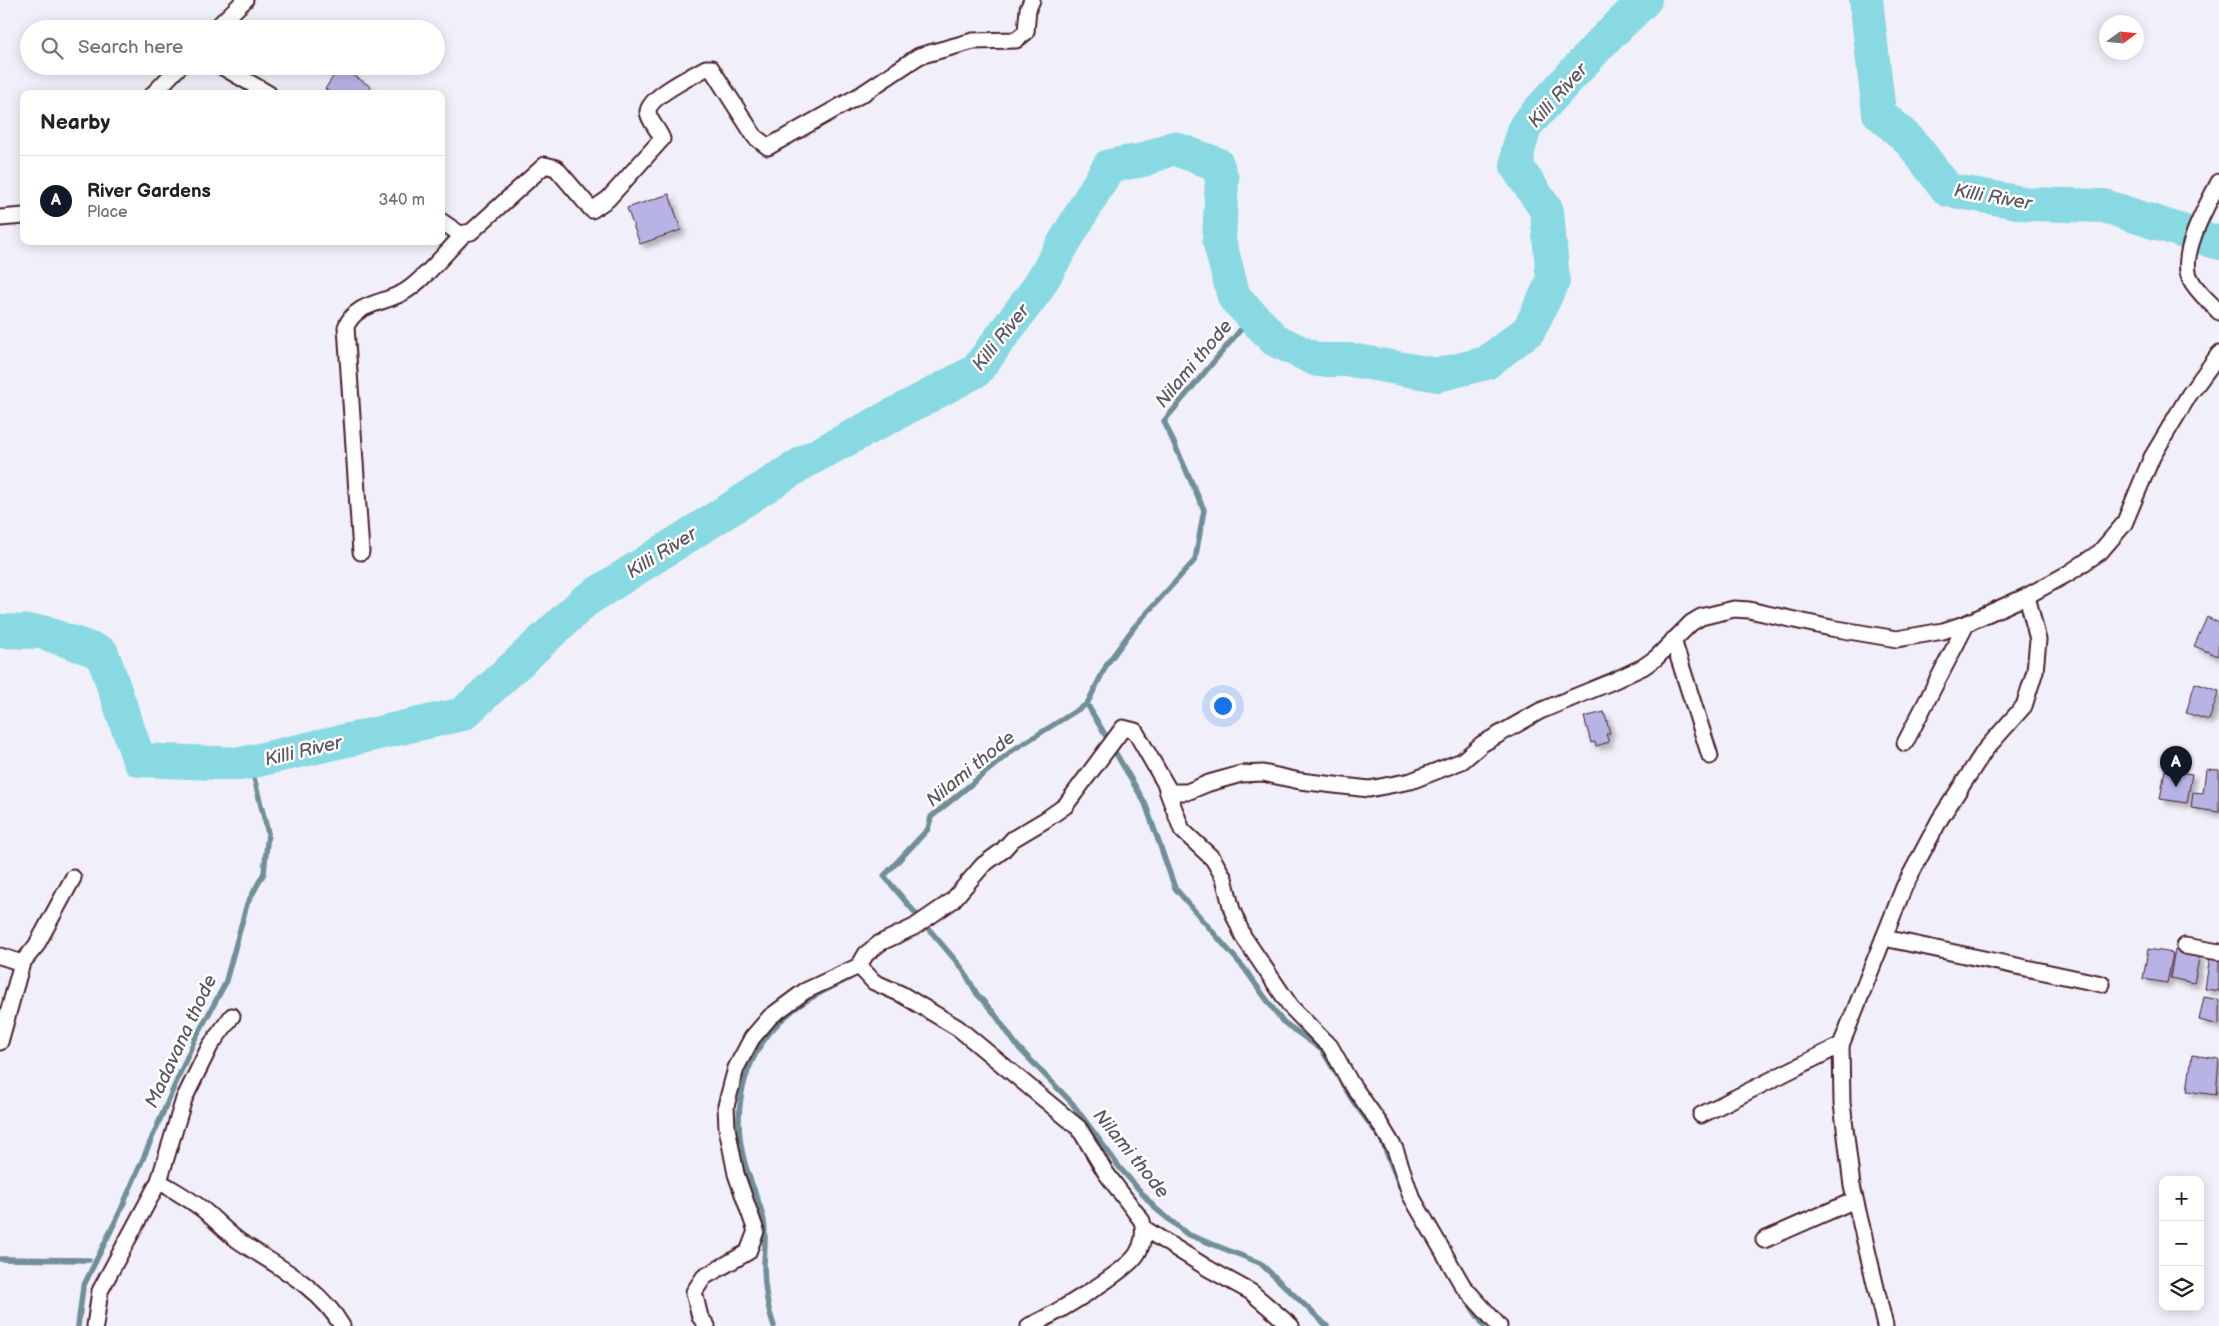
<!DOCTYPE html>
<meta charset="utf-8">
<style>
body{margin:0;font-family:"Balsamiq Sans",sans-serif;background:#f2f2f2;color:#202124}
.controls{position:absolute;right:15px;bottom:15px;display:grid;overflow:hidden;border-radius:10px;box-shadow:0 2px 12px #0003}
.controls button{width:45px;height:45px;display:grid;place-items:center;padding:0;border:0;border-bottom:1px solid #e0e0e0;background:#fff;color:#202124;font:25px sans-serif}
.compass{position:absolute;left:2099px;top:15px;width:45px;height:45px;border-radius:50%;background:#fff;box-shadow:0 2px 12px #0003;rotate:75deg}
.you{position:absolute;left:1222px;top:705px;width:18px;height:18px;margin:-12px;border:4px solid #fff;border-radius:50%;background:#1a73e8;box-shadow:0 0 0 8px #1a73e833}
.badge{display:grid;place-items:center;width:32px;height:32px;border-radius:50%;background:#111827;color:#fff;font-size:16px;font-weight:700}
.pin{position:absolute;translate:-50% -41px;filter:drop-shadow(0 1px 2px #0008)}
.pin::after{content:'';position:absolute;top:26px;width:18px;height:15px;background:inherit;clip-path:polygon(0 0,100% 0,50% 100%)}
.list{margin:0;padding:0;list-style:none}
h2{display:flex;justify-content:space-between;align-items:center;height:65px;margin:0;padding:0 20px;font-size:21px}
h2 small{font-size:16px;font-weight:400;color:#757577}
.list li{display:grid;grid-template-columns:32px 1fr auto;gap:15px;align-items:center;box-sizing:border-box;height:90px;padding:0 20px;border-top:1px solid #e0e0e0}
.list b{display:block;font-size:19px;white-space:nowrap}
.list p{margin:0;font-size:16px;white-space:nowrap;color:#757577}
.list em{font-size:16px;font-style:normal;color:#757577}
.icon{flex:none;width:28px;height:28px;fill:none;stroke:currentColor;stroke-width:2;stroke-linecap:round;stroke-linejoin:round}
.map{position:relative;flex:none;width:2219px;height:1326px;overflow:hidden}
.search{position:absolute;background:#fff;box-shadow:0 2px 12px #0003;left:20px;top:20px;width:425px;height:55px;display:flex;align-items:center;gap:12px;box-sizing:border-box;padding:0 18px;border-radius:28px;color:#757577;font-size:19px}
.panel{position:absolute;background:#fff;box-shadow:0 2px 12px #0003;left:20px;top:90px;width:425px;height:155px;border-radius:10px}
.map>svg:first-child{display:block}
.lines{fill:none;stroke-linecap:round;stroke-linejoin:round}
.stream{stroke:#6f8f98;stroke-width:5.5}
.river{stroke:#88d9e1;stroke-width:34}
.building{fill:#b7b3e5;stroke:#4a1f2b;filter:url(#shadow)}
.minor-casing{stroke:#4a1f2b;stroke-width:19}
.minor{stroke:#fff;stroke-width:15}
.labels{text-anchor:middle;stroke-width:5;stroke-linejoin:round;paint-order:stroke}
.water-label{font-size:19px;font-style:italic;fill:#5d5762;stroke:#fff}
</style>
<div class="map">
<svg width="2219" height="1326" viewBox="0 0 2219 1326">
<defs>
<filter id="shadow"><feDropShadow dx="4.5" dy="4.5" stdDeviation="2.5" flood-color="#0004"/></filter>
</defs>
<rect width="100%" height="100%" fill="#f1f0fa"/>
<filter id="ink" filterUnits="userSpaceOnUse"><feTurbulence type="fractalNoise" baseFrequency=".02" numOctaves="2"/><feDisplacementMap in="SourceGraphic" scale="10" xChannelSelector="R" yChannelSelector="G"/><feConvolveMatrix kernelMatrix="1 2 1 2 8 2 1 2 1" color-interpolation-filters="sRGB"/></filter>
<g filter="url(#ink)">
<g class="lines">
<g class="stream">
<polyline points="1252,316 1164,421 1204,510 1195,560 1135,626 1107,664 1087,704 1013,750 931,817 928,829 884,876 962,968 977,994 994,1013 1017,1046 1072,1103 1120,1168 1155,1208 1187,1234 1260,1263 1327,1326"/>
<polyline points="1087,704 1145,803 1175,888 1244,968 1282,1021 1322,1050 1353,1101 1381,1139 1405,1199"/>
<polyline points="0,1259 89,1260"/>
<polyline points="1466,1299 1484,1326"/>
<polyline points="78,1326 83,1287 119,1214 194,1041 225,984 247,904 264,873 268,833 250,762"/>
<path d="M774,1326C767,1307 764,1283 764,1263C765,1249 766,1235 764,1221C760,1200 749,1181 744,1160C730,1105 746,1046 792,1011C810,996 832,988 851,977"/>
</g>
<g class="river">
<polyline points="1866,0 1879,113 1911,142 1948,190 2029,204 2104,206 2219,243"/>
<polyline points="0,631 42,632 102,653 139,760 241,764 463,714 585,601 806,461 976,371 1037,289 1109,166 1143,160 1173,148 1217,164 1222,179 1219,240 1234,297 1275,340 1317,360 1351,360 1438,375 1486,363 1529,330 1553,281 1547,211 1517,167 1518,150 1526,125 1602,42 1645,0"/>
</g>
</g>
<g class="building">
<polygon points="340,66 371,87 367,94 332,94 325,89"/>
<polygon points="669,194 681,230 640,244 627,208"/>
<polygon points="2207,617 2219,623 2218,656 2194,646"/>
<polygon points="2195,683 2219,691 2209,720 2186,713"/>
<polygon points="1604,712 1610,733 1606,734 1609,742 1596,746 1595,742 1591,743 1584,717"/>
<polygon points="2206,769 2219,770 2219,812 2191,808 2193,792 2203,793"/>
<polygon points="2165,770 2192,774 2187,803 2160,799"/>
<polygon points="2148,949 2173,953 2167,983 2143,979"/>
<polygon points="2175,949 2200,954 2194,983 2170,978"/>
<polygon points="2210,956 2219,958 2219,991 2205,989"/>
<polygon points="2204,997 2219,1000 2219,1025 2199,1020"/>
<polygon points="2192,1055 2219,1059 2216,1095 2187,1091"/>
</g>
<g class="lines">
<g class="minor-casing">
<g id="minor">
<polyline points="215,29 245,0"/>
<polyline points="221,66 269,94"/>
<polyline points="153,94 180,66"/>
<path d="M2219,182C2208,203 2177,257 2191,280C2197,292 2210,302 2219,312"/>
<polyline points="0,218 24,216"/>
<path d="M441,221L460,234L471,232L545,165L556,168L592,210L608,199L662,139C659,130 649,121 648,112C648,97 694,75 706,68H711L755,137L768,147L862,94L919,56L973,41L1016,40L1026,32L1028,9L1032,0"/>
<path d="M361,552L346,327C355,303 383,304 404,292C422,282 447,251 463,235"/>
<polyline points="1673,640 1710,756"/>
<polyline points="1905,743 1967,623"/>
<polyline points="1167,790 1182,830 1213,859 1224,878 1232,910 1243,936 1291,1007 1324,1041 1330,1046 1350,1082 1380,1124 1395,1149 1411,1196 1463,1286 1499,1326"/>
<polyline points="1884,938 2102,984"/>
<polyline points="2185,946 2219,952"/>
<polyline points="0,956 22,963"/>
<polyline points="0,1042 22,963 36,946 73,878"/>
<polyline points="1701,1115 1841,1045"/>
<path d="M159,1181C173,1190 188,1198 201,1208C214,1218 226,1232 239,1241C276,1266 319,1286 342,1326"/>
<polyline points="1145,1229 1209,1269 1251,1292 1291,1326"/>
<polyline points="1764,1240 1855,1200"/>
<polyline points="95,1326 100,1291 159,1181 184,1099 210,1046 232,1016"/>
<polyline points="707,1326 700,1317 694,1292 704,1277 748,1252 756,1231 736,1174 727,1128 726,1106 736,1068 752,1038 770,1017 805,991 859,966"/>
<path d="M1029,1326C1050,1317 1126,1272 1137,1254C1143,1245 1145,1231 1142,1221L1106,1173L1079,1128L958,1028L901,994L874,982L859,966L866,954L880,943L914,927L952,901L983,865L1002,851L1013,839L1045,820L1065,806L1123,728L1135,731L1170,792H1187L1209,783L1241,774L1263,773L1300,781L1369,789L1411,781L1462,761L1482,744L1540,711L1611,682L1643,667L1656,658L1691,623L1701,617L1734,609L1749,610L1831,628L1897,639L1943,631L1967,623L2027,596L2069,573L2100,552L2124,524L2152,457L2189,395L2219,354"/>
<polyline points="1885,1326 1852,1186 1842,1103 1841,1045 1904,887 1940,819 1985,750 2024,706 2035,671 2038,640 2027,596"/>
</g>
</g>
<use href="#minor" class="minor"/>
</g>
</g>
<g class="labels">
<g class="water-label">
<text transform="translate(1557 95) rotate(-48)" y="7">Killi River</text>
<text transform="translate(1993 196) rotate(10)" y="7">Killi River</text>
<text transform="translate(1000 337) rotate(-51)" y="7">Killi River</text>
<text transform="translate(1193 363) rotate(-50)" y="7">Nilami thode</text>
<text transform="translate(661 552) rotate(-32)" y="7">Killi River</text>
<text transform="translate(303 750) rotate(-13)" y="7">Killi River</text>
<text transform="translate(970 768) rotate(-39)" y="7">Nilami thode</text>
<text transform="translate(180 1041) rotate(-65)" y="7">Madavana thode</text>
<text transform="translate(1132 1153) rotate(51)" y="7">Nilami thode</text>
</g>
</g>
</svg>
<div class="controls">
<button>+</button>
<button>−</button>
<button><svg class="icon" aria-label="layers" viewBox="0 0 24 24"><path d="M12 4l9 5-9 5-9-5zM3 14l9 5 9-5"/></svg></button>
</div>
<svg class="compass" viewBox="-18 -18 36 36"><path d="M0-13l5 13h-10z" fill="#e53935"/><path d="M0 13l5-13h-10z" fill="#757577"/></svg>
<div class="you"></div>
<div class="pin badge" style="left:2176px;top:787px">A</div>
<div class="search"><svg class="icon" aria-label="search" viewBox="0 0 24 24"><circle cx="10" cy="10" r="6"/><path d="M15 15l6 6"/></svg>Search here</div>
<section class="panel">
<h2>Nearby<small></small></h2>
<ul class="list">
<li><span class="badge">A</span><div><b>River Gardens</b><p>Place</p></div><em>340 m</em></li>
</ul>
</section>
</div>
